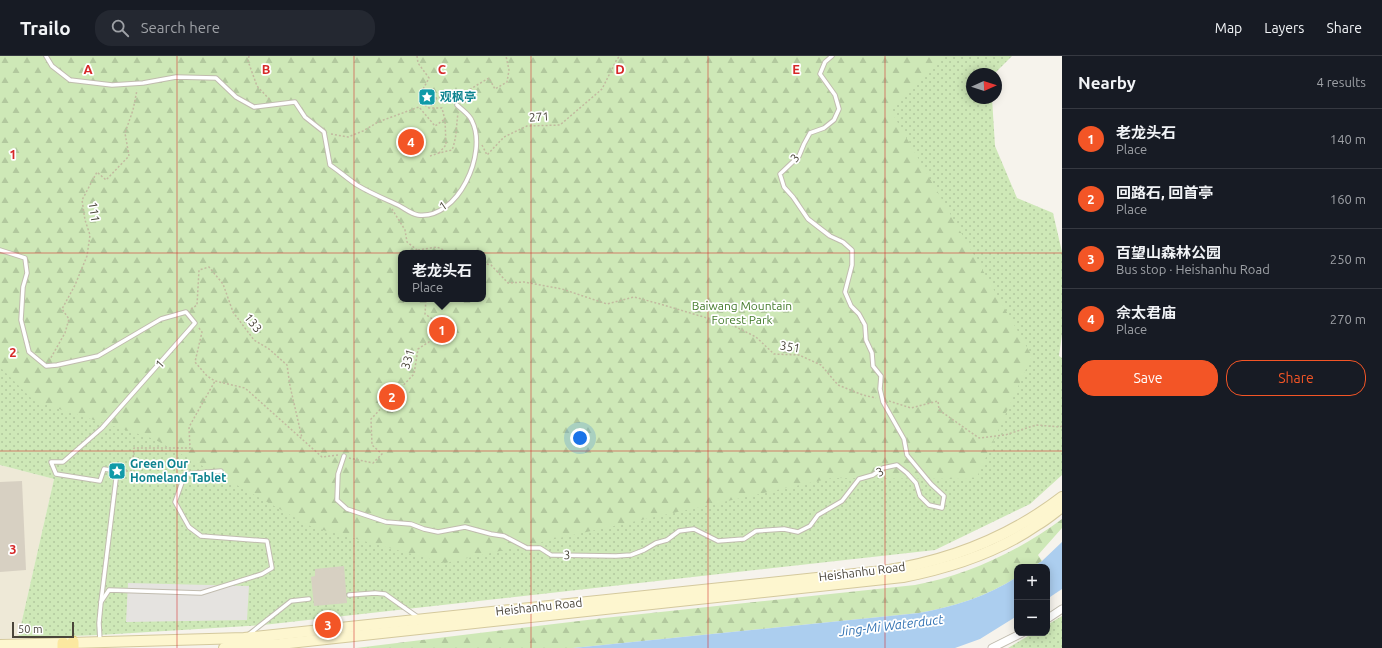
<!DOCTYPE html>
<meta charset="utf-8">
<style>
body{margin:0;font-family:Ubuntu,"Noto Sans SC",sans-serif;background:#242831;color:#f1f3f6}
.controls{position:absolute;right:12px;bottom:12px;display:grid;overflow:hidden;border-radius:8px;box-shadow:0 2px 10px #0003}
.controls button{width:36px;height:36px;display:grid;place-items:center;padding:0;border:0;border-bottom:1px solid #363941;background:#171b24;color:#f1f3f6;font:20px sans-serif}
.compass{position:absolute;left:966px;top:12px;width:36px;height:36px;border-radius:50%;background:#171b24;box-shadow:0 2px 10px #0003;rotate:87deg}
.scale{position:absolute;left:12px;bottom:10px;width:62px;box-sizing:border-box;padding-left:4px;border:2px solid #4a453a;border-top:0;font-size:11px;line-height:14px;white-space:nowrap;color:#4a453a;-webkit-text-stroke:3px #fff;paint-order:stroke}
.you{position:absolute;left:580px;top:382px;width:14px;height:14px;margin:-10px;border:3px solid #fff;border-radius:50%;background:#1a73e8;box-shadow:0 0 0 6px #1a73e833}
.badge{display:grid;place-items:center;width:26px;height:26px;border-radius:50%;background:#f35526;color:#fff;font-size:13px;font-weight:700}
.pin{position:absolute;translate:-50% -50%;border:2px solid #fff;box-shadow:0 1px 4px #0006}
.popup{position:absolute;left:398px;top:194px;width:88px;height:52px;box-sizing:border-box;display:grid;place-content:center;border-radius:8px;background:#171b24;filter:drop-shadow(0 1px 3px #0005);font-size:13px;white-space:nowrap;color:#9ea1a6}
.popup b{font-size:15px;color:#f1f3f6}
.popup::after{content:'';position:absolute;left:50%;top:100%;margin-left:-8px;border:8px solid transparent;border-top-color:#171b24}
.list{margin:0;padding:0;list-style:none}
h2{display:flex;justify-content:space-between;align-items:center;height:52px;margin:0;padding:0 16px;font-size:17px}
h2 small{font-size:13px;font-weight:400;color:#9ea1a6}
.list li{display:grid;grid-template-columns:26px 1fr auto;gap:12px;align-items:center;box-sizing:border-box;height:60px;padding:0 16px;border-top:1px solid #363941}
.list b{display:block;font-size:15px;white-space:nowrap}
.list p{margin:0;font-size:13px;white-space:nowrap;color:#9ea1a6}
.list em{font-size:13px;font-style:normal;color:#9ea1a6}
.actions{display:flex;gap:8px;padding:12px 16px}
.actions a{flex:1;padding:9px 0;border:1px solid #f35526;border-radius:16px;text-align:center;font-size:14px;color:#f35526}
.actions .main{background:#f35526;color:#fff}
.icon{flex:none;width:22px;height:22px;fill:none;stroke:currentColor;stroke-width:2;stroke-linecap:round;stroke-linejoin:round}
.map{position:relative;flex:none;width:1062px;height:592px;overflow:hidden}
header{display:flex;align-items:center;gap:24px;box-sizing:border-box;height:56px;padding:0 20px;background:#171b24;border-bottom:1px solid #363941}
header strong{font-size:19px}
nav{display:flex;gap:22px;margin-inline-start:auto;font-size:14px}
.search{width:280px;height:36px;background:#242831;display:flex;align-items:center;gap:10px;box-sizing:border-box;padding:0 14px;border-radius:16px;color:#9ea1a6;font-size:15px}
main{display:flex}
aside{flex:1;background:#171b24}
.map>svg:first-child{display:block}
.education{fill:#eee9d7}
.green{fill:url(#green-dots);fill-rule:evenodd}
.forest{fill:url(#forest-firs);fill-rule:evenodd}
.parking{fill:#e5e3e0}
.water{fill:#acceef}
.building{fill:#d7d0c2}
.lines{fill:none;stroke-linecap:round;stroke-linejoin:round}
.lane-casing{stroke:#c1bcaf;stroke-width:5.5}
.street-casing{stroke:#c1bcaf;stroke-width:9}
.secondary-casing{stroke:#d4c99d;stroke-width:12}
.primary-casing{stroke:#e1c86f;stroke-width:13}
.path{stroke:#c2b9a0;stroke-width:1.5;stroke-dasharray:2 2;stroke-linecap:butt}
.lane{stroke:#fff;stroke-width:3.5}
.street{stroke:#fff;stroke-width:7}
.secondary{stroke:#fdf6cf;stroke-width:10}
.primary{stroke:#fbe8a0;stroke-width:11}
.grid{fill:none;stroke:#d62828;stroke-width:1;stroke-opacity:0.55}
.labels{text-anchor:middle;stroke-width:3.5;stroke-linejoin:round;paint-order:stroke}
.culture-label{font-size:12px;font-weight:bold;fill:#0d838f;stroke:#fff;text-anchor:start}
.street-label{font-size:12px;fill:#4a453a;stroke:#fff}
.park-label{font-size:12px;fill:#457c2d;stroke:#fff}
.water-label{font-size:13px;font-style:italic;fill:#3474b4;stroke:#fff}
.grid-label{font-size:13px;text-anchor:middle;font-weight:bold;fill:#d62828;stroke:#fff;stroke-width:3.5;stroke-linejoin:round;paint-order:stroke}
</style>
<header>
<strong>Trailo</strong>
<div class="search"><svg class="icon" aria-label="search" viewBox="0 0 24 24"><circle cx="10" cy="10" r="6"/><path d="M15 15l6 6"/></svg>Search here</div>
<nav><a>Map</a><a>Layers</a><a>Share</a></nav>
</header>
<main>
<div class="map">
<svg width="1062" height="592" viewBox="0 0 1062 592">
<defs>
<pattern id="green-dots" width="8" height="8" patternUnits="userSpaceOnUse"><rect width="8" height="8" fill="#cee8b7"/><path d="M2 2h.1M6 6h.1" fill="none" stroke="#b2c89e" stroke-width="1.8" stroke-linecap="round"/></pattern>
<pattern id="forest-firs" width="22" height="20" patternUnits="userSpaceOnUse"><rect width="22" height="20" fill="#cee8b7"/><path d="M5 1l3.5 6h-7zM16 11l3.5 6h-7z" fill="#b2c89e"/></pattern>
</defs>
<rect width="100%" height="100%" fill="#f6f3ec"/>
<polygon class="education" points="0,409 54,423 18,582 0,583"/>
<g class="green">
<path d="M0,0H1012L994,18H972V42H992L995,90L1017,142L1053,157L1062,196V278L1059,300L1062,302V419L1030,448L935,494L263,569L99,579L18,582L54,423L0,409ZM401,197H483V243H401Z"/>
<polygon points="1062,560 1062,592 1008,592 1033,577 1047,577 1047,569"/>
</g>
<g class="forest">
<path d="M0,0H943L891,55L1032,300L976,423L832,422L445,507L312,471L154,383L34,345L0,311ZM401,197H483V243H401Z"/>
<path d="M1062,463V472L1038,499L1042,505L1033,511H1017V521C988,540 953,551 919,557L573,592H356L604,562L915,529C966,520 1021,494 1062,463Z"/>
</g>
<polygon class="parking" points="128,527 249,530 247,564 126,566"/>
<g class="water">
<polygon points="1062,486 1062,533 1047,543 1047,511 1033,511 1042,505"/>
<path d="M1017,521V560L980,583L955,592H573L919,557C953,551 988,540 1017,521Z"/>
</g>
<g class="building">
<polygon points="22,425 26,514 0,516 0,426"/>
<polygon points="344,510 347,547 314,550 311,521 315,520 315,513"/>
</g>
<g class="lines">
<g class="lane-casing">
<g id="lane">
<path d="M46,0L52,10L70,24L112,29L143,27L176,21L216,22L236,41L254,51L295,46L305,61L324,76L330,109C339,115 348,123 357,129C370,137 385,143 398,149C404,152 411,158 418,159C458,164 488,97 472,65C470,59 462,54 457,49"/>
<polyline points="0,194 25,202 27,217 23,231 21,264 29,296 46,310 57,309 98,300 161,263 186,256 195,267 102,372 63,406 51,406 56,418 100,425 104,413 117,415 101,546"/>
<polyline points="344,400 338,418 337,444 347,453 386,466 411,468 424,473 438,476 465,471 491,478 504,480 527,492 540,492 551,499 616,500 631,499 644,494 656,487 667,484 679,475 694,473 718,485 744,483 756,475 784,473 798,476 810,470 818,459 842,445 859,423 873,419 883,412 897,409 907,417 916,427 920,440 929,449 942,452 944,440 931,428 907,399 904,383 883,346 880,333 881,320 873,310 872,297 866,284 865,269 859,258 851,250 845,236 852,209 852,194 843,186 830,180 808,163 793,141 784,131 780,118 799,100 804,88 810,77 824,72 834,64 839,53 835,39 820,18 825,6 832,0"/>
<polyline points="349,539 375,537 385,538 419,562"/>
<polyline points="248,579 291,545 309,543"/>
<polyline points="100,585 99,567 101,546 109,534 201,537 262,518 272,512 267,485 201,480 189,471 175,446 185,418 221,415"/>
</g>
</g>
<g class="street-casing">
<g id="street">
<polyline points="1047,563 1062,553"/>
<polyline points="992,592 1022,577"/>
</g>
</g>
<g class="secondary-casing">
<g id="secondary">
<path d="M0,589L244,582L883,515C948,505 1010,481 1062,441"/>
<path d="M224,592L280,588L903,521C949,512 998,496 1037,469C1046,464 1054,457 1062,451"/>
</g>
</g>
<g class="primary-casing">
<g id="primary">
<polyline points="63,587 63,592"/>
<polyline points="73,592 73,586"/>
</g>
</g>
<g class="path">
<polyline points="249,0 248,5 257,30 270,44"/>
<polyline points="417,0 418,7 429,22 422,35 422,47 429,52"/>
<polyline points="427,41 437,42 449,38 454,45"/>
<polyline points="437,42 429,52 442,52 445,64 446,89 439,97"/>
<polyline points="458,44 467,35 489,22 495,33 507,26 509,14 506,0"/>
<polyline points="331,78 348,81 363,75 378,66 419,51 435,70 445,63"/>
<polyline points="482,89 487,99 504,81 527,70 560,69 602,33 617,3 620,0"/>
<path d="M430,100L439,97L452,94C457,81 456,71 458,57"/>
<polyline points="392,153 405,174 407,186 417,194 418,197"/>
<polyline points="418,194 437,191 450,197"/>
<polyline points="483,207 491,209 508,227 524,226 562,233 607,248 634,241 660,248 734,270 756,281 774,298 799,299 821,309 838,329 863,339 876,342"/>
<polyline points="191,253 197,249 199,214 209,211 223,228 233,256 254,284 269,293 287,309 290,330 302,382"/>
<polyline points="199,272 202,276 195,306 207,320 215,325 245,332 322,401 338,399"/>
<polyline points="49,305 65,277 69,263 62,253 75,229 87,200 90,179 85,164 82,144 97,116 106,124 129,100 125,77 133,54 137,34"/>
<polyline points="889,345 911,352 938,345 939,354 979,382 1005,379 1036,369 1060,371 1062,370"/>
<polyline points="349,402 373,407 382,398 372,389 371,363 414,318 418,293 438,280 437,266 425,258 426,243"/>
<polyline points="122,415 132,415 134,392 190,392 189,371 215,325"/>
</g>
<use href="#lane" class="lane"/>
<use href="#street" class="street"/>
<use href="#secondary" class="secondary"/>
<use href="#primary" class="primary"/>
</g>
<path class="grid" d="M177,0V592M354,0V592M531,0V592M708,0V592M885,0V592M0,197H1062M0,395H1062"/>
<defs>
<g id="sight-square" transform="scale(0.9)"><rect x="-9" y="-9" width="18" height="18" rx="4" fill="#0f9aa8" stroke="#fff"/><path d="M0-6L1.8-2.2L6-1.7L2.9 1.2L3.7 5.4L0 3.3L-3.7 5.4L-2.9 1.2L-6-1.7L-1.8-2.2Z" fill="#fff"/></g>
</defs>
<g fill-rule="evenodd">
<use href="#sight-square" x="427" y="41"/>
<use href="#sight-square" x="117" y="415"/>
</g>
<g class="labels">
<g class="culture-label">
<text x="440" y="45">观枫亭</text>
<text x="130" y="412">Green Our<tspan x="130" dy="14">Homeland Tablet</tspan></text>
</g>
<g class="street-label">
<text transform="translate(539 61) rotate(-4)" y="4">271</text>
<text transform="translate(795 102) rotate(-49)" y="4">3</text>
<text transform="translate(443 150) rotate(-34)" y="4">1</text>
<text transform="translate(94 156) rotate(81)" y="4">111</text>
<text transform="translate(253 267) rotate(52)" y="4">133</text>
<text transform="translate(790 291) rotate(9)" y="4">351</text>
<text transform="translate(408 303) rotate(-73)" y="4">331</text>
<text transform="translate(160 308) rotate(-47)" y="4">1</text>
<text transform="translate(880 416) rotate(-27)" y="4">3</text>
<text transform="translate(567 499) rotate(1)" y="4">3</text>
<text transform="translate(862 516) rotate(-7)" y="4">Heishanhu Road</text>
<text transform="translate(539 551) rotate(-6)" y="4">Heishanhu Road</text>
</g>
<g class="park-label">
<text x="742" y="254">Baiwang Mountain<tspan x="742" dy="14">Forest Park</tspan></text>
</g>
<g class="water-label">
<text transform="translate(891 569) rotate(-7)" y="5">Jing-Mi Waterduct</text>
</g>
</g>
<g class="grid-label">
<text x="88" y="18">A</text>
<text x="266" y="18">B</text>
<text x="442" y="18">C</text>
<text x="620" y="18">D</text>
<text x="796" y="18">E</text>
<text x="13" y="103">1</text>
<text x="13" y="301">2</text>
<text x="13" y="498">3</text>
</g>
</svg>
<div class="controls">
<button>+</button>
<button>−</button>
</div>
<svg class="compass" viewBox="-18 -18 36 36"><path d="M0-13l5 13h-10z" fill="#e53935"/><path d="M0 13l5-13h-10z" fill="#9ea1a6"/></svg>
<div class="scale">50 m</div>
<div class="you"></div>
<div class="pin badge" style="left:442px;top:274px">1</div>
<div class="popup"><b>老龙头石</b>Place</div>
<div class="pin badge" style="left:392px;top:341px">2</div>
<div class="pin badge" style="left:328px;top:569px">3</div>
<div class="pin badge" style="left:411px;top:86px">4</div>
</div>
<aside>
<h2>Nearby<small>4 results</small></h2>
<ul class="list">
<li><span class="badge">1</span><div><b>老龙头石</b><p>Place</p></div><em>140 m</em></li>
<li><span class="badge">2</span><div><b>回路石, 回首亭</b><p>Place</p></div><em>160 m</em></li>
<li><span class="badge">3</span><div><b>百望山森林公园</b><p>Bus stop · Heishanhu Road</p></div><em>250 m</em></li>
<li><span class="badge">4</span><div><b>佘太君庙</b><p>Place</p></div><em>270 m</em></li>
</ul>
<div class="actions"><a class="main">Save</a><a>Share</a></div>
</aside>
</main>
